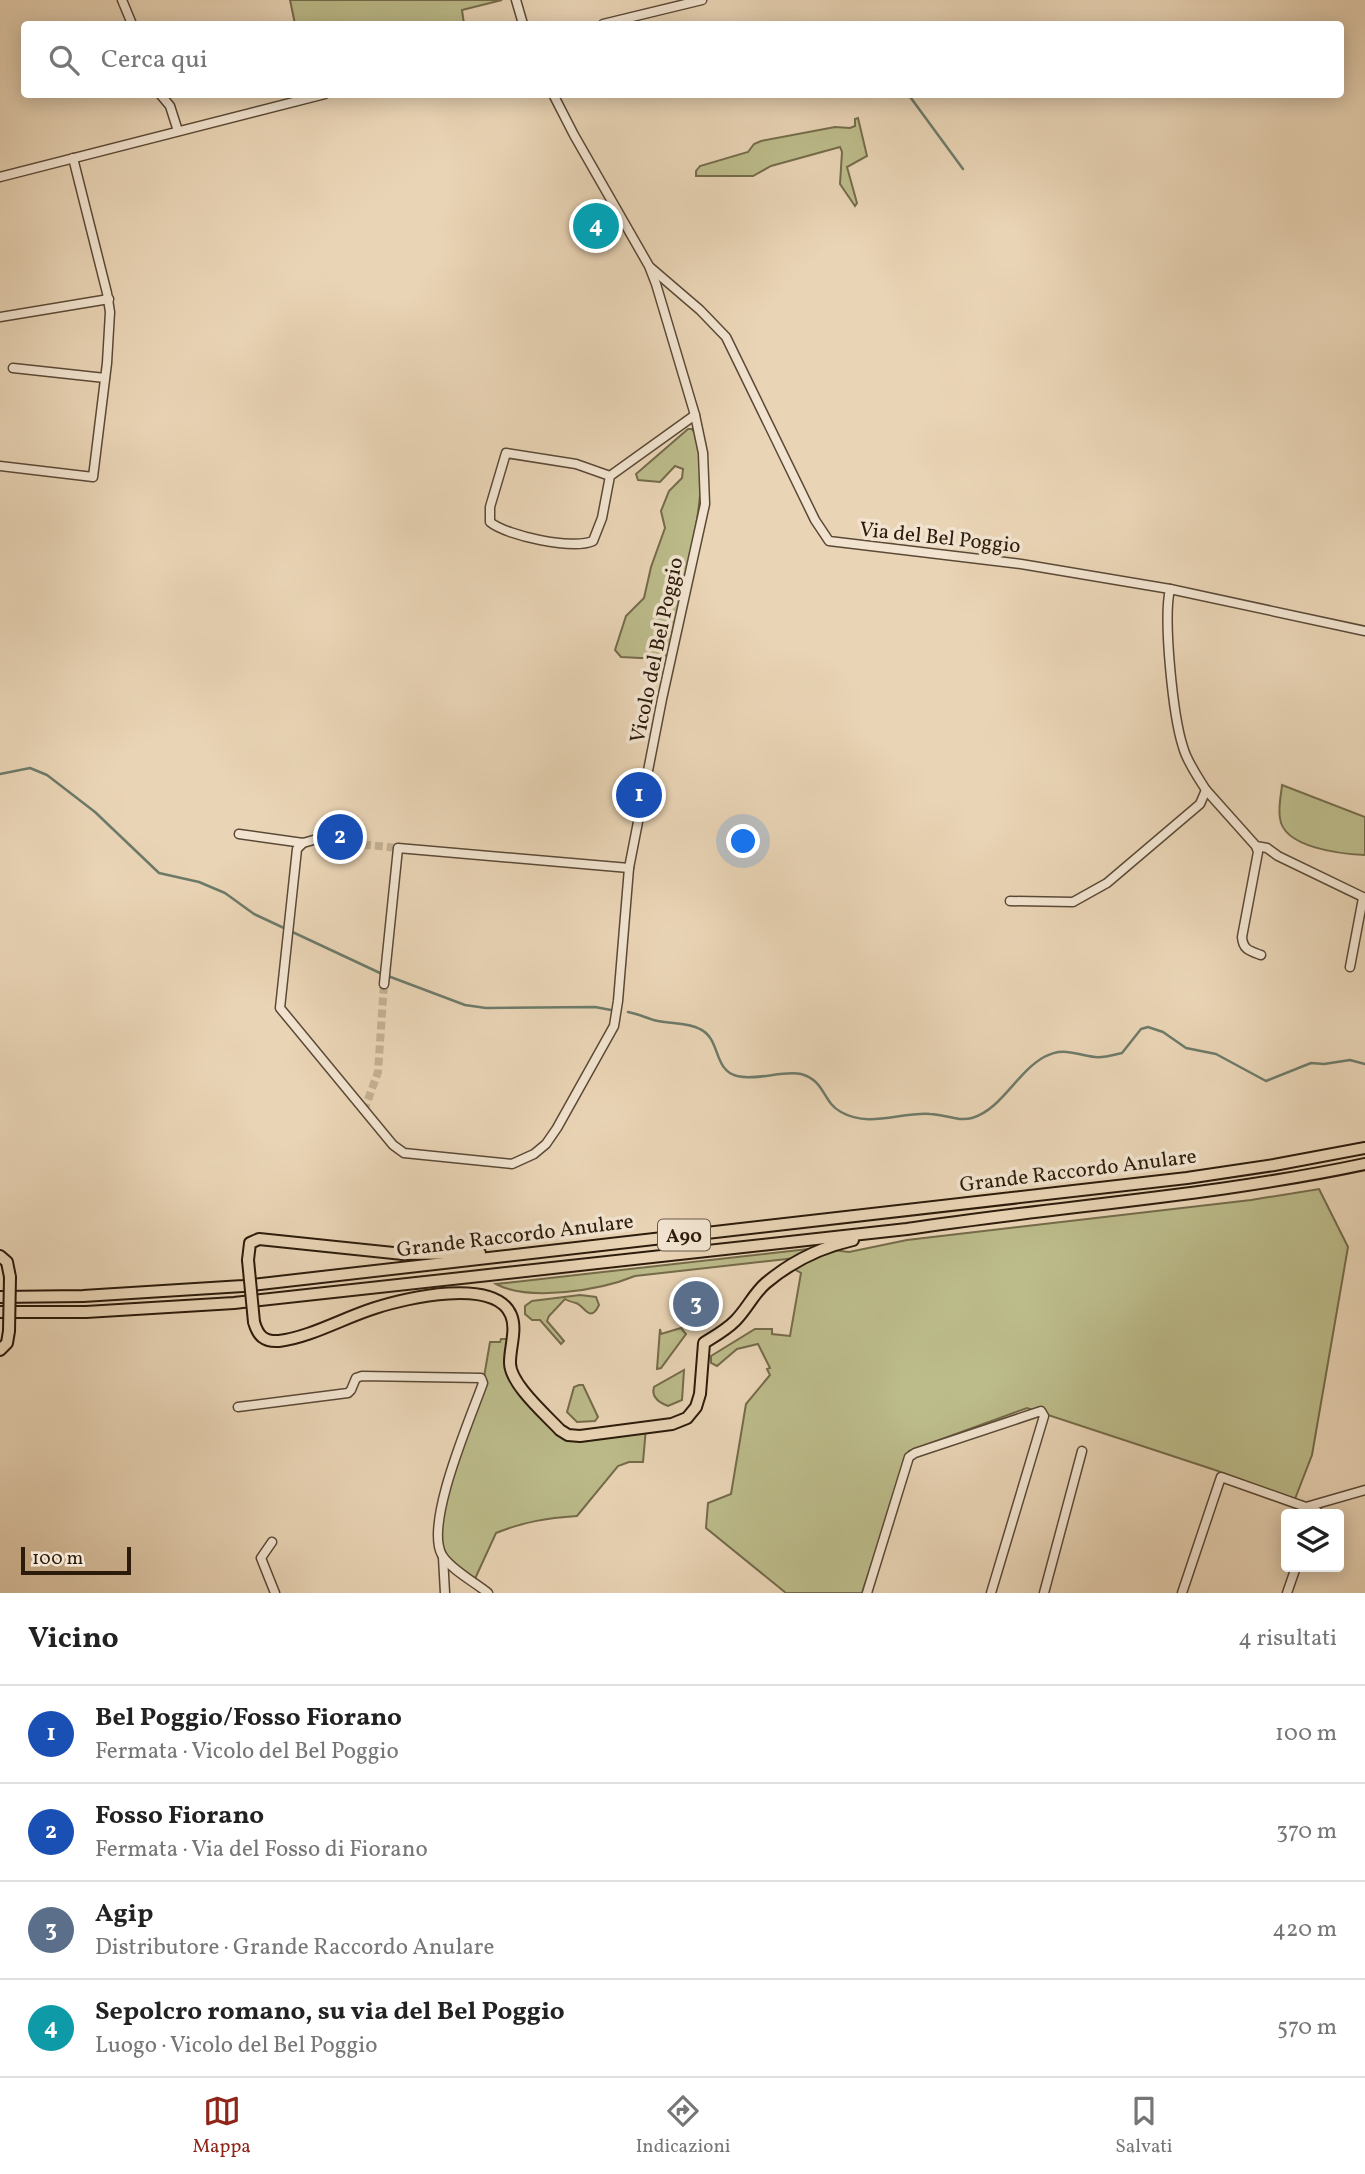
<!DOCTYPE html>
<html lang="it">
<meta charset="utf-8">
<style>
body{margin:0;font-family:Vollkorn,serif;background:#f2f2f2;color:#222}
.controls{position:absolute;right:21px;bottom:21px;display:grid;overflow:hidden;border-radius:7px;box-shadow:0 4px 18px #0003}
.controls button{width:63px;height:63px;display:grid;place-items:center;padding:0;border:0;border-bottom:2px solid #e0e0e0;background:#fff;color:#222;font:35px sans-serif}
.scale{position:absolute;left:21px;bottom:18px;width:110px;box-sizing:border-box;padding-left:7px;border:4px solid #2c1b0b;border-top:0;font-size:19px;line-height:24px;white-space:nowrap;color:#2c1b0b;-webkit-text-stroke:5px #f1e3cf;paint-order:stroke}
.you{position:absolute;left:744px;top:842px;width:24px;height:24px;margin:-18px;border:5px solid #fff;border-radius:50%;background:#1a73e8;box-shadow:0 0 0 10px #1a73e833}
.badge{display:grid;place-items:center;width:46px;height:46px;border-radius:50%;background:#8f2418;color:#fff;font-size:23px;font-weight:700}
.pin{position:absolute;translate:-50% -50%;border:4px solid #fff;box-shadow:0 2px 7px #0006}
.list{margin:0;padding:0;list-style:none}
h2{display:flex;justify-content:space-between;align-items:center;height:91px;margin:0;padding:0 28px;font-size:30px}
h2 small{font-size:23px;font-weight:400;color:#767676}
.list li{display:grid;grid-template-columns:46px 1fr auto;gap:21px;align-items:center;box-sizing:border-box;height:98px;padding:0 28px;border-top:2px solid #e0e0e0}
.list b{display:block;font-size:26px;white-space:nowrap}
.list p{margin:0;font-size:23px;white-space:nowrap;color:#767676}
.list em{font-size:23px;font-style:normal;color:#767676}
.icon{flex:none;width:38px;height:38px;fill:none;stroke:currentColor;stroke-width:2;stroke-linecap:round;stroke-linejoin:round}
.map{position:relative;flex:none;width:1365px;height:1593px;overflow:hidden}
.search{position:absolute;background:#fff;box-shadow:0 4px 18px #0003;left:21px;right:21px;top:21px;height:77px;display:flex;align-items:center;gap:18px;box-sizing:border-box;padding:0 24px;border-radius:7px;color:#767676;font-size:26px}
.sheet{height:483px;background:#fff}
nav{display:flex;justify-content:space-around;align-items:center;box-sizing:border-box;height:98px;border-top:2px solid #e0e0e0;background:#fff;font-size:19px;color:#767676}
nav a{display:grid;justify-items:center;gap:4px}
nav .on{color:#8f2418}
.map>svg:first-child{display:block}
.green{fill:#bcbb8a;stroke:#746b4a;stroke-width:2}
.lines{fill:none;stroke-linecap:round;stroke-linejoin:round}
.stream{stroke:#6d7a69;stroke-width:2.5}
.minor-tunnel{stroke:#c3af93;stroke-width:8;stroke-dasharray:8 4;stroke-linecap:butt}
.minor-casing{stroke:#5b4936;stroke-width:11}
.highway-casing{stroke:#2c1b0b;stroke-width:14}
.minor{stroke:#f1e3cf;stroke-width:8}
.highway{stroke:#e9d4b5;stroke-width:10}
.highway-bridge-casing{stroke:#2c1b0b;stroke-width:14;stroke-linecap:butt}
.highway-bridge{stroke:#e9d4b5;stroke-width:10}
.labels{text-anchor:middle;stroke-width:7;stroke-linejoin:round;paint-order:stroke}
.shield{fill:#f1e3cf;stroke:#675746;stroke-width:2}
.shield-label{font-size:19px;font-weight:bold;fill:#2c1b0b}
.street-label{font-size:21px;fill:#2c1b0b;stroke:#f1e3cf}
</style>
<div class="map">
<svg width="1365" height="1593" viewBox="0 0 1365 1593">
<rect width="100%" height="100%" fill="#e9d4b5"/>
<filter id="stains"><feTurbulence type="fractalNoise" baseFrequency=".00286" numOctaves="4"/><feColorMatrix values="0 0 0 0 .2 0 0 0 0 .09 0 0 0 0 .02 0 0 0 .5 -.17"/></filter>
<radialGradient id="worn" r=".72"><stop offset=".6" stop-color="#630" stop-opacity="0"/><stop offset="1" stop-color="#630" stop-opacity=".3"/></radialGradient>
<g class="green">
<polygon points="290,0 502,0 462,10 464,24 295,24"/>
<polygon points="858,118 867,156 847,167 857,203 855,206 840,184 842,152 840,147 771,166 753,176 696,176 696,171 700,166 748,152 754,144 761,141 835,127 850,128 855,126 855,119"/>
<path d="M688,429H692C720,463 677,612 668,655L660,659L621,657L615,650L626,616L644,598L651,567L665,528L661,511L669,491L682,478L683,469L675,466L660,482L638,480L636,474Z"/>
<path d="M1282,785L1365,817V855C1342,854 1283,848 1280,818C1278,808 1281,796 1282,785Z"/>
<polygon points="1319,1189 1348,1247 1312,1455 1293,1504 1218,1471 1027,1408 909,1451 862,1593 786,1593 706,1528 708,1503 731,1494 746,1404 770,1375 767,1369 770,1368 758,1344 737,1349 717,1366 711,1363 711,1356 755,1329 772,1329 772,1334 790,1336 801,1273 794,1269 824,1249 849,1252 907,1240 1251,1200"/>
<path d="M817,1248L796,1258L635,1276C601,1290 529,1302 496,1284Z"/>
<path d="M580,1295L596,1297L599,1305C590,1324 585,1306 576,1303C572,1302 568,1301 565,1299L549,1316L547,1321L564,1341L561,1344L540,1320H532L525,1314V1306L532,1301Z"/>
<polygon points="681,1328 686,1334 661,1368 657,1369 660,1329 661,1334"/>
<path d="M501,1339H510L511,1370L568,1435L646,1428L643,1462H629L618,1466L577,1516C547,1518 523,1522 496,1533L474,1581L441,1554L443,1498L483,1383L490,1342H500Z"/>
<path d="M684,1370L682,1400L668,1406C660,1403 651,1397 654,1387Z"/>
<polygon points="579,1385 583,1385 598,1417 595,1421 577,1422 567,1412 574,1387"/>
</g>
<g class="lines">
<g class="stream">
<polyline points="908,94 963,169"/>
<polyline points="0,774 30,768 47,775 95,812 159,873 199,882 225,893 254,914 380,973 465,1005 486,1008 595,1007 611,1010"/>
<path d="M628,1012C639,1014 648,1019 658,1021C672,1024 687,1022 700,1029C721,1039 713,1070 737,1076C757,1081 783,1070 801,1074C826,1081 822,1102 841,1112C869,1128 900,1112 930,1114C944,1114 958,1122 972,1118C1002,1109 1017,1072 1044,1057C1064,1046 1076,1055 1095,1057C1104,1058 1113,1055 1122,1053L1141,1029L1148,1027L1163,1032L1186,1048L1216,1054L1266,1081L1311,1063L1324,1064L1350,1060L1365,1064"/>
</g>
<g class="minor-tunnel">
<polyline points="339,842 398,848"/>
<polyline points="364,1111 378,1072 384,984"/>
</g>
<g class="minor-casing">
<g id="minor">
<polyline points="122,0 132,24"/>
<polyline points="516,0 523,24"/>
<polyline points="603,24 702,0"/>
<polyline points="160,94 170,106 178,131"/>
<polyline points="0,177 325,94"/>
<path d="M651,268L700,310L726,337L815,520L829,541L1021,564L1170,589C1163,620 1173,716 1183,747C1187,762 1198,777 1206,790"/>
<polyline points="0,317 109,299"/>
<polyline points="13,368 105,378"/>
<polyline points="0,466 93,477 107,363 110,312 107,293 73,158"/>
<path d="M610,476L576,464L506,453L490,507V522C507,536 573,550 593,541L602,518L610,476L695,415"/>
<polyline points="1170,589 1365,631"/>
<polyline points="239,834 303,843 317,839 339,842"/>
<polyline points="303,843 297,849 280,1008 393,1145 404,1153 512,1164 534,1154 546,1144 557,1128 614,1026 618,1001 629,868 662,699 705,504 703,453 695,415 656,284 649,266 574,135 553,94"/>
<path d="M1256,846L1258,852L1242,937C1243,950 1250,951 1261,955"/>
<polyline points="1010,901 1073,902 1107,883 1200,804 1206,790 1256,846 1267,848 1278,856 1365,898"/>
<polyline points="1350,967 1363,898"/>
<polyline points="384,984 398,848 629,868"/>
<path d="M238,1407L348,1393L351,1390L356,1378L362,1376L481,1378L483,1383C471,1417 424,1524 442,1555C450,1569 476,1583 488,1593"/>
<polyline points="1306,1507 1365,1490"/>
<polyline points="272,1542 261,1558 275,1593"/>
<polyline points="443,1557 445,1593"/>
<polyline points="867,1593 909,1457 915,1453 1041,1411 1044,1416 991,1593"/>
<polyline points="1044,1593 1082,1451"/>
<polyline points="1182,1593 1221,1477 1317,1511 1316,1514"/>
<polyline points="1287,1593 1296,1567"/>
</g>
</g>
<g class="highway-casing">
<g id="highway">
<polyline points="0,1256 7,1262 10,1277"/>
<polyline points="248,1260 250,1243 259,1239 403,1254 480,1253"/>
<polyline points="0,1297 83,1296 243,1286 1187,1178 1274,1165 1365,1148"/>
<path d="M0,1312H86L234,1303L907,1229C1059,1206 1214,1196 1365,1164"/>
<path d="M254,1322C258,1336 264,1342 279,1341C311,1337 343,1318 375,1308C405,1298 495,1277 511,1315C517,1329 510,1347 510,1362C509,1383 546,1415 560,1430L568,1435L580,1436L672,1424L687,1418L696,1407L700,1394L704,1343C715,1336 726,1330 735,1321C747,1309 754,1293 766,1283C791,1262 822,1247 853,1240"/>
<polyline points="0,1350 7,1343 9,1331"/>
</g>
</g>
<use href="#minor" class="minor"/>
<use href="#highway" class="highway"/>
<g class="highway-bridge-casing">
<g id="highway-bridge">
<polyline points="248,1260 254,1322"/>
<polyline points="9,1331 10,1277"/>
</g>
</g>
<use href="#highway-bridge" class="highway-bridge"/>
</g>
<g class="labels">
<rect class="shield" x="658" y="1219.5" width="52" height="31" rx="5"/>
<g class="shield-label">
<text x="684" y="1242">A90</text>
</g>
<g class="street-label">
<text transform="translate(940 537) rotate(6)" y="7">Via del Bel Poggio</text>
<text transform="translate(656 650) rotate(-78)" y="7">Vicolo del Bel Poggio</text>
<text transform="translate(1078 1170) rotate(-7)" y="7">Grande Raccordo Anulare</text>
<text transform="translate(515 1235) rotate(-7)" y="7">Grande Raccordo Anulare</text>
</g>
</g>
<rect width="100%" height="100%" filter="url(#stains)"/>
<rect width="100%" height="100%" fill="url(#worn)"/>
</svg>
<div class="controls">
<button><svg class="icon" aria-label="layers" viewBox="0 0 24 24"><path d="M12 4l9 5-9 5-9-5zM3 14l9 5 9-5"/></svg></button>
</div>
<div class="scale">100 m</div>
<div class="you"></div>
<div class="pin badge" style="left:639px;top:795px;background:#1a4fb4">1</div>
<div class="pin badge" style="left:340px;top:837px;background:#1a4fb4">2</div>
<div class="pin badge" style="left:696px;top:1304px;background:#5c6f8a">3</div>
<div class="pin badge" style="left:596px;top:226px;background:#0f9aa8">4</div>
<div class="search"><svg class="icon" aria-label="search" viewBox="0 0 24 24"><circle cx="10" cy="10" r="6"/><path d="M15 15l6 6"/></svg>Cerca qui</div>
</div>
<section class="sheet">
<h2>Vicino<small>4 risultati</small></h2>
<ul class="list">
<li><span class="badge" style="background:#1a4fb4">1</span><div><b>Bel Poggio/Fosso Fiorano</b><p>Fermata · Vicolo del Bel Poggio</p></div><em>100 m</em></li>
<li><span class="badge" style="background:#1a4fb4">2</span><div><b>Fosso Fiorano</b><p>Fermata · Via del Fosso di Fiorano</p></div><em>370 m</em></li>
<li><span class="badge" style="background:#5c6f8a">3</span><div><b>Agip</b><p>Distributore · Grande Raccordo Anulare</p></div><em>420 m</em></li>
<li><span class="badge" style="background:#0f9aa8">4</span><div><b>Sepolcro romano, su via del Bel Poggio</b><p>Luogo · Vicolo del Bel Poggio</p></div><em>570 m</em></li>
</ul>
</section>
<nav>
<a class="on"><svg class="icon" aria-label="map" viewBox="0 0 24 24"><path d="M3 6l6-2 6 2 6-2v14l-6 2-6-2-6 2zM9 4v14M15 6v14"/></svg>Mappa</a>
<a><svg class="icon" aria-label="directions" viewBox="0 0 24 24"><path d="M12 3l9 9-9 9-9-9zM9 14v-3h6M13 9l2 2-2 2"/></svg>Indicazioni</a>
<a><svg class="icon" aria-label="saved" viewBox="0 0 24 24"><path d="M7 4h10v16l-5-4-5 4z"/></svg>Salvati</a>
</nav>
